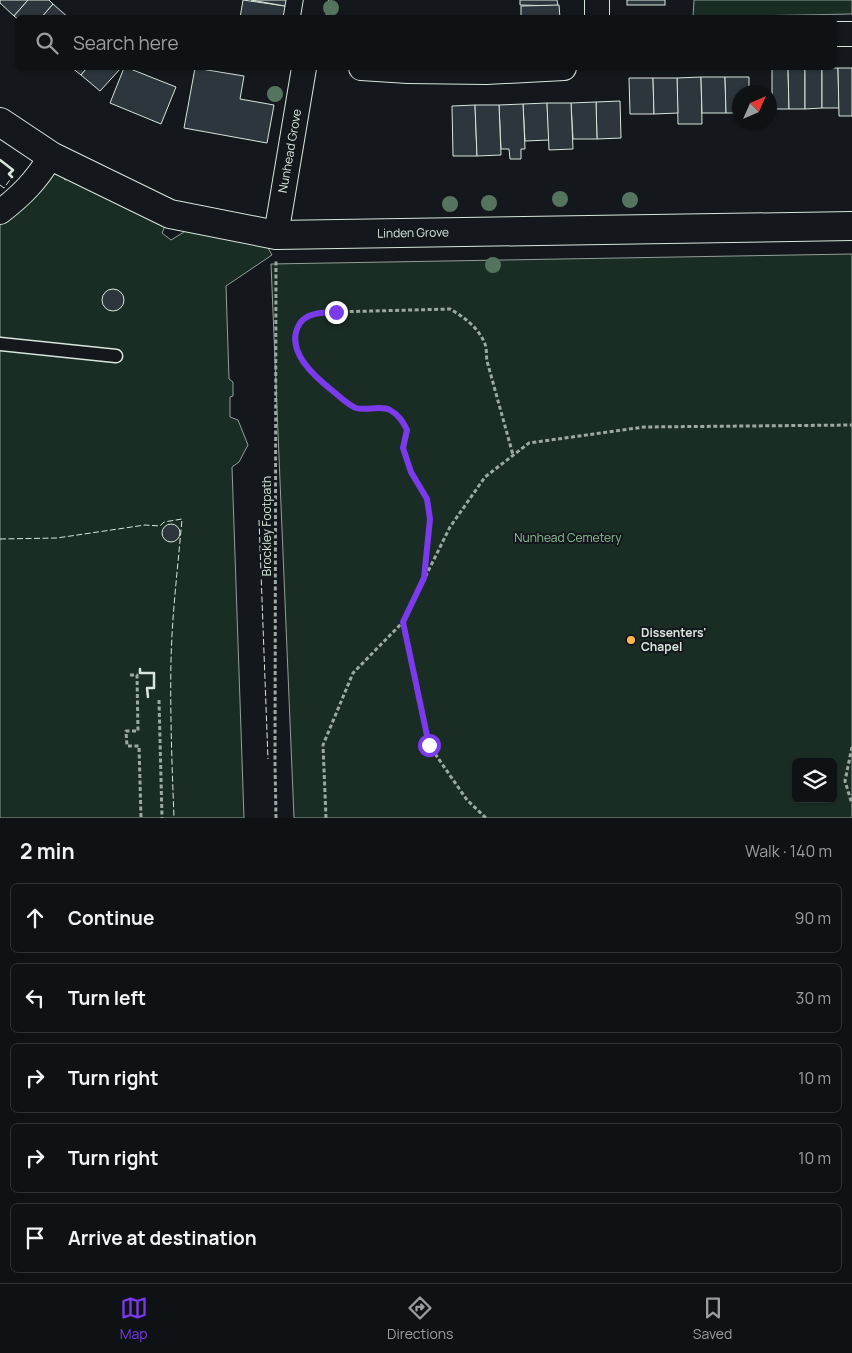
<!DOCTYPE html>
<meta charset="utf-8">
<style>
body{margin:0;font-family:Manrope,sans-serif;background:#1d2022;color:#f1f3f6}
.controls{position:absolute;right:15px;bottom:15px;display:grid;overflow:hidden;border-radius:8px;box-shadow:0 1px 4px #0004}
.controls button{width:45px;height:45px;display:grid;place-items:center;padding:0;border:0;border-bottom:1px solid #2f3234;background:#0f1215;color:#f1f3f6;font:25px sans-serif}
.compass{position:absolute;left:732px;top:85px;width:45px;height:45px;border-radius:50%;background:#0f1215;box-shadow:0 1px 4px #0004;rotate:45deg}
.stop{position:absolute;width:15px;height:15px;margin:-11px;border:4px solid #7c3aed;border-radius:50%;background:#fff}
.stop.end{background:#7c3aed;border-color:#fff;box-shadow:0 1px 5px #0008}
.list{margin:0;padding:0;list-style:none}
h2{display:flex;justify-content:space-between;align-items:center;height:65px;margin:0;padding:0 20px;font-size:21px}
h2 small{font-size:16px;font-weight:400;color:#9b9ea0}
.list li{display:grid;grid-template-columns:32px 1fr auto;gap:15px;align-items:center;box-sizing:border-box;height:70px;margin:0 10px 10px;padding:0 10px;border:1px solid #2f3234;border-radius:8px}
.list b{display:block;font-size:19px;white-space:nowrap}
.list em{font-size:16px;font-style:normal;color:#9b9ea0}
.icon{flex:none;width:28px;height:28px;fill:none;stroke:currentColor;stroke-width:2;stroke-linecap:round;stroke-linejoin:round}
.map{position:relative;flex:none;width:852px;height:818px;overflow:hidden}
.search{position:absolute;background:#0f1215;box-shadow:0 1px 4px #0004;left:15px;right:15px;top:15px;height:55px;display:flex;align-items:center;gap:12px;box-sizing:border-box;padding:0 18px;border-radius:8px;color:#9b9ea0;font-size:19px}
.sheet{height:465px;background:#0f1215}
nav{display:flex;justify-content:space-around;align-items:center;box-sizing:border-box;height:70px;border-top:1px solid #2f3234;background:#0f1215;font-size:14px;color:#9b9ea0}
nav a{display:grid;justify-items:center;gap:2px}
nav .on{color:#7c3aed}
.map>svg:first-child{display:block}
.green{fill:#1a2d24;stroke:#939e99;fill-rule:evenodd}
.building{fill:#2c363c;stroke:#d8e6dc}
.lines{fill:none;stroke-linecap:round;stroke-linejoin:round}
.service-casing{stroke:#d8e6dc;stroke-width:15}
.minor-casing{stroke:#d8e6dc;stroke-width:26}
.tertiary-casing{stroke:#d8e6dc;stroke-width:30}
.path{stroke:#9da8a2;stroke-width:3;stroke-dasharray:4 2.5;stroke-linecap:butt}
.service{stroke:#14181c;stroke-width:12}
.minor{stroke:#14181c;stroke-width:24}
.tertiary{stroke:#14181c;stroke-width:28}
.fence{stroke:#d8e6dc;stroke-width:1;stroke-dasharray:6 2.5;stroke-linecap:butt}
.wall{stroke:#d8e6dc;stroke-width:2.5}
.tree{fill:#55745f}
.route{stroke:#7c3aed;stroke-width:6}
.poi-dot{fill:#ffb74d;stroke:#14181c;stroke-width:2}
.labels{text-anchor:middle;stroke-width:4;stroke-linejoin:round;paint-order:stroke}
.street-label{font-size:12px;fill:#d8e6dc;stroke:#14181c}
.park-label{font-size:12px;fill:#8ac095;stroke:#14181c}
.poi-label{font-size:12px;font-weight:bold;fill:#d8e6dc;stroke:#14181c;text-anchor:start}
</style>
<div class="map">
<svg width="852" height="818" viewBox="0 0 852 818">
<rect width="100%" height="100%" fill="#14181c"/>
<g class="green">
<polygon points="694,0 852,0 852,14 693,17"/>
<polygon points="58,172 65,180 80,177 168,219 162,233 171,240 192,227 263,239 272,255 226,286 229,379 233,382 233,396 230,397 230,417 238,420 248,445 239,462 232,467 244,818 0,818 0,214 38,176"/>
<path d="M852,254V818H294L271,264ZM796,762H833V799H796Z"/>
</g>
<g class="building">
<polygon points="0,0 28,0 14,16 0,3"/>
<polygon points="28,0 49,0 53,4 41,18 18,18 18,19 14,16"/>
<polygon points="243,0 285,6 283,18 240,18"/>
<polygon points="251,0 286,0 285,6"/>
<polygon points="520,0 557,0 558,6 520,5"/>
<rect x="627" y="0" width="38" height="5"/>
<polygon points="53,4 69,18 41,18"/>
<polygon points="559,5 560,18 521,18 521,6"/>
<polygon points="72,68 87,68 81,75"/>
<polygon points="87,68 121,68 100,91 81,75"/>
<polygon points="124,68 128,68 176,87 161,124 110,103"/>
<polygon points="195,68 244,76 240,99 274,105 267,143 184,128"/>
<polygon points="772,68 788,68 789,109 772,109"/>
<polygon points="788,68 805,68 805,109 789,109"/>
<polygon points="805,68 822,68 822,108 805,109"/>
<polygon points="822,68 838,68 839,108 822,108"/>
<polygon points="838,68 852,68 852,116 839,116"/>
<polygon points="701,77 702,124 678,124 677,78"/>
<polygon points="701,77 725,77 726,113 702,113"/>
<polygon points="725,77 749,77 749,92 740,92 740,113 726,113"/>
<polygon points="629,78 653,78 654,114 630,114"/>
<polygon points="653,78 677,78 678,113 654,114"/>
<polygon points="620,101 621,138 597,139 596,102"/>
<polygon points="596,102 597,139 573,139 571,103"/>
<polygon points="547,103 549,140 525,141 523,104"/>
<polygon points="547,103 571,103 573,149 549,150"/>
<polygon points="523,104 525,149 521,149 521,159 510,159 509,149 501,149 499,105"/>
<polygon points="475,105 477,156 453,156 452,106"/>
<polygon points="475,105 499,105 501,155 477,156"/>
<circle cx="113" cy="300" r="11"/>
<circle cx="171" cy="533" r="9"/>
</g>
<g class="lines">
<g class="service-casing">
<polyline id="service" points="0,344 116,356"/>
</g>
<g class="minor-casing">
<g id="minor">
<polyline points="597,0 597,18"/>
<polyline points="313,18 316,0"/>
<polyline points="834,34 852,34"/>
<polyline points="361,68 408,71 486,72 564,68"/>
<path d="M0,212C22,195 36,181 51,156"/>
<polyline points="276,235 304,68"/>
</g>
</g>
<g class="tertiary-casing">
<polyline id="tertiary" points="0,122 51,156 170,214 276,235 852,226"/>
</g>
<g class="path">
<path d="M425,575L430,519L427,499L411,472L403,448L407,430L400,417L388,409L355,408L323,383L303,362L297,347L296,330L304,319L315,314L335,312L450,309C464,317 479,328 485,344C487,349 486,355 487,361L513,455"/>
<polyline points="403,622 429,745 467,800 486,818"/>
<polyline points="130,675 137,675 138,731 126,731 127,746 139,746 141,818"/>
<polyline points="159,700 162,818"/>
<polyline points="852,747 845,781 852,804"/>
<polyline points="276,818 275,763 276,261"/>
<polyline points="326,818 323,745 353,673 403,622 450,527 485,477 529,443 644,427 852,425"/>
</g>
<use href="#service" class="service"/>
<use href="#minor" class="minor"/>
<use href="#tertiary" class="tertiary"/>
<g class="fence">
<polyline points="0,185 4,188 12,177"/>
<polyline points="259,520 268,759"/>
<path d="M0,539L57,538L145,525L160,526L164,522L182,519C178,566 172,614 171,661C170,713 172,766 174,818"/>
</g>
<g class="wall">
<polyline points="0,160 13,170 9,174 12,177"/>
<polyline points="140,669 140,673 154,673 154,688 147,688 148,697"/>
</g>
</g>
<g class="tree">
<circle cx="331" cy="8" r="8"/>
<circle cx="275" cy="94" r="8"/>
<circle cx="560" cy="199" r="8"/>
<circle cx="630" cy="200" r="8"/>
<circle cx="489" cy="203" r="8"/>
<circle cx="450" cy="204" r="8"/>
<circle cx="493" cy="265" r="8"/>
</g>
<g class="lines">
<path class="route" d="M336,312C324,313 308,312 300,323C283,350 315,377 334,392C340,397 348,405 356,408C366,411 381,405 390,410C399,415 403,422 407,430L403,448L411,472L427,499L430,519L424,578L403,622L429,745"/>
</g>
<circle class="poi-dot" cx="631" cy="640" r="5"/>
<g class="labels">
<g class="street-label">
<text transform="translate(290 151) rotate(-80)" y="4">Nunhead Grove</text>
<text transform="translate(413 233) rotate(-1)" y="4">Linden Grove</text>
<text transform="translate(267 526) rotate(-90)" y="4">Brockley Footpath</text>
</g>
<g class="park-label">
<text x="568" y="542">Nunhead Cemetery</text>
</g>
<g class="poi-label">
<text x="641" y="637">Dissenters'<tspan x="641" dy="14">Chapel</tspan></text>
</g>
</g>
</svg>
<div class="controls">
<button><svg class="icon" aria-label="layers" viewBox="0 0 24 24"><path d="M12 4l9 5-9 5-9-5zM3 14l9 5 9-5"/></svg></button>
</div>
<svg class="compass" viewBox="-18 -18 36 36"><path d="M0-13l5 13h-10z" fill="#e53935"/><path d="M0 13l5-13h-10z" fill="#9b9ea0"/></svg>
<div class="stop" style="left:429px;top:745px"></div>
<div class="stop end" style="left:336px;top:312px"></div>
<div class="search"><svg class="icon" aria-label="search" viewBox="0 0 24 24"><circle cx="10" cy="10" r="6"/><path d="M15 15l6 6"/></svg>Search here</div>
</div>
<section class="sheet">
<h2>2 min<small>Walk · 140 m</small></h2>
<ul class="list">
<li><svg class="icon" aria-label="ahead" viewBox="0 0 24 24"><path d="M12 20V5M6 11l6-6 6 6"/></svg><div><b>Continue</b></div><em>90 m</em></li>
<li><svg class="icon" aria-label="left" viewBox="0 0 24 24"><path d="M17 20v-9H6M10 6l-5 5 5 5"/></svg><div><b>Turn left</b></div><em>30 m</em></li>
<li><svg class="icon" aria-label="right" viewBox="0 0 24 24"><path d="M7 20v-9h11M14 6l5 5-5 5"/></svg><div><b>Turn right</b></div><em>10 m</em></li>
<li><svg class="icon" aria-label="right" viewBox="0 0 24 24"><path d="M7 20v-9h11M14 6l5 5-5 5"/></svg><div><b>Turn right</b></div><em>10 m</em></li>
<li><svg class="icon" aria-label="arrive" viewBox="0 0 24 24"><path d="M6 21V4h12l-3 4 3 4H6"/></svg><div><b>Arrive at destination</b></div></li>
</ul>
</section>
<nav>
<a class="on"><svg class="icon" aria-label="map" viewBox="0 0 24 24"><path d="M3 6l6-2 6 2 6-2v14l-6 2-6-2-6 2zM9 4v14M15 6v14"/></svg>Map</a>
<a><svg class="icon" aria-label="directions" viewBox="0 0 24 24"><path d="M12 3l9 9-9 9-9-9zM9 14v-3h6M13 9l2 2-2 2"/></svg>Directions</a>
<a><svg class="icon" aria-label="saved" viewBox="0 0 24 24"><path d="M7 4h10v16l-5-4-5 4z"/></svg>Saved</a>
</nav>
